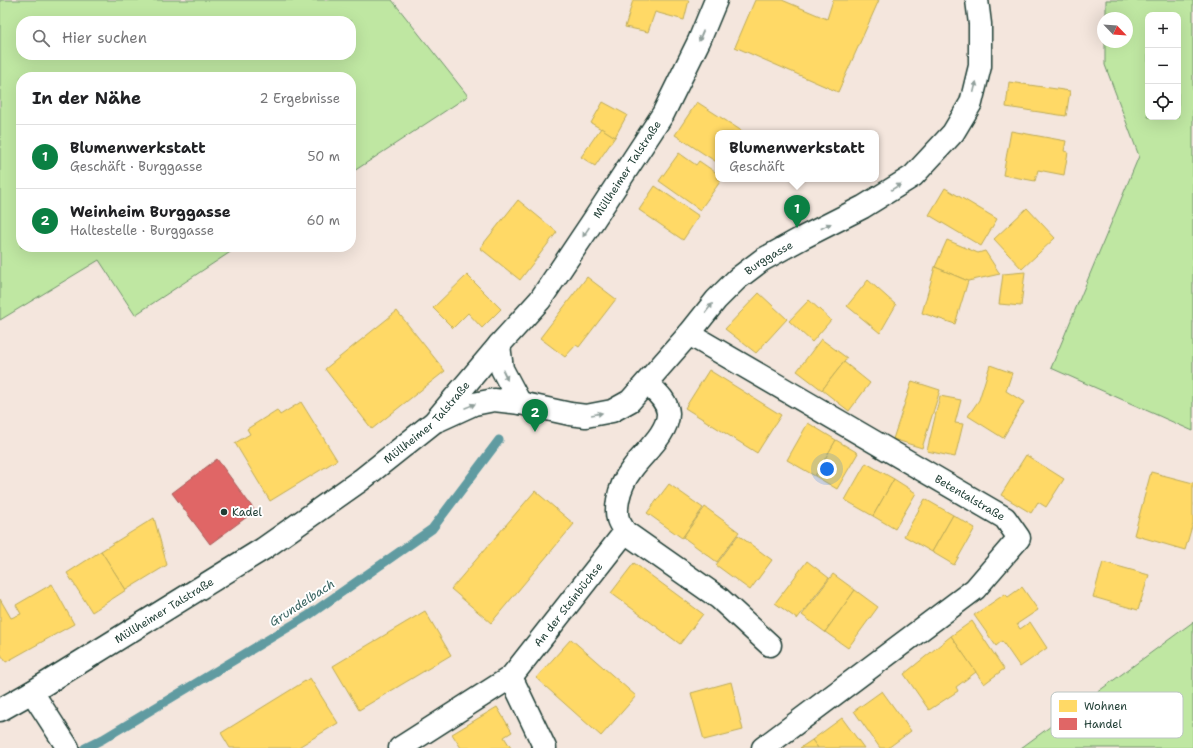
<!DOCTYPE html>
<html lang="de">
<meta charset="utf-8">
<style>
body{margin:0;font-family:"Shantell Sans",sans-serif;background:#f6f6f6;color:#202124}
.controls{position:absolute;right:12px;top:12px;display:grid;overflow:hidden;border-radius:8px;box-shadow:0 4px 16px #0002}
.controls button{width:36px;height:36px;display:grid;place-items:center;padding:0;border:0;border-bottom:1px solid #e0e0e0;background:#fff;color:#202124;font:20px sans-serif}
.compass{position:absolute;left:1097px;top:12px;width:36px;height:36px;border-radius:50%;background:#fff;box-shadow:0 4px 16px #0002;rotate:115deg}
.you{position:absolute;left:827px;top:469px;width:14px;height:14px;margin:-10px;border:3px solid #fff;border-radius:50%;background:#1a73e8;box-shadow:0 0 0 6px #1a73e833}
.badge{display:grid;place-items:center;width:26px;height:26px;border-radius:50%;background:#0b8043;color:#fff;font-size:13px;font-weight:700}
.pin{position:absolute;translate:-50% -33px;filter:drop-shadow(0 1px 2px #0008)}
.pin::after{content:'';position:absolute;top:21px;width:14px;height:12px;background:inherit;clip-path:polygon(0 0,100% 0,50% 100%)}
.popup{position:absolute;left:715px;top:130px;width:164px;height:52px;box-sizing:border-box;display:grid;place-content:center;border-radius:8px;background:#fff;filter:drop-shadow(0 1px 3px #0005);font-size:13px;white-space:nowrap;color:#757577}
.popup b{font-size:15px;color:#202124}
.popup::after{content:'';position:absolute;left:50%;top:100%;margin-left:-8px;border:8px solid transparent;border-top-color:#fff}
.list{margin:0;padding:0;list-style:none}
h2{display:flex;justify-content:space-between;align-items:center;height:52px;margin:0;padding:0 16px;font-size:17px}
h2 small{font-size:13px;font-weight:400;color:#757577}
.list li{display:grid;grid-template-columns:26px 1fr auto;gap:12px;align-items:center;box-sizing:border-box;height:64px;padding:0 16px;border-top:1px solid #e0e0e0}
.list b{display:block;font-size:15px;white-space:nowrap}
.list p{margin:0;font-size:13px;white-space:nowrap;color:#757577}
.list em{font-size:13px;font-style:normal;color:#757577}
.icon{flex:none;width:22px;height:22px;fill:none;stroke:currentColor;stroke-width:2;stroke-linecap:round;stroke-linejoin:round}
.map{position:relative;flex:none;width:1193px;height:748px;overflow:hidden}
.search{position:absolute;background:#fff;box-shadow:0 4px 16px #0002;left:16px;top:16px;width:340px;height:44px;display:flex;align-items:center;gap:10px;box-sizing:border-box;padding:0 14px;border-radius:16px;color:#757577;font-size:15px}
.panel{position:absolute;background:#fff;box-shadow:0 4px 16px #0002;left:16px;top:72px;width:340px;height:180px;border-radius:16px}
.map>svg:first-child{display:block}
.green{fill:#bfe7a2;stroke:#6f926b;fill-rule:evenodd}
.homes{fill:#ffd966;stroke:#bcaa57}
.shops{fill:#e06666;stroke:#a65a57}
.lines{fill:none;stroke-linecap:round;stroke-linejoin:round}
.stream{stroke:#609ba1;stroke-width:9}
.street-casing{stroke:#1f3d34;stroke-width:25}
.secondary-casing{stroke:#1f3d34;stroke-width:25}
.street{stroke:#fff;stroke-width:22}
.secondary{stroke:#fff;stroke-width:22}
.oneway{fill:#8f9e9a}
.poi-dot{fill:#1f3d34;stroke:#fff;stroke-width:1.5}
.labels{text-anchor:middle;stroke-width:4;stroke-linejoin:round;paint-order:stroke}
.street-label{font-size:11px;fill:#1f3d34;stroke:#fff}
.poi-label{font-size:11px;fill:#1f3d34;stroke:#fff;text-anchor:start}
.water-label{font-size:12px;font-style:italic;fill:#3a6461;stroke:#fff}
.key{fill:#fff;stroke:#bcc5c2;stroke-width:1}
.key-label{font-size:11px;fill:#1f3d34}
</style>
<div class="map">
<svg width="1193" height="748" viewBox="0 0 1193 748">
<rect width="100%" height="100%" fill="#f4e6dd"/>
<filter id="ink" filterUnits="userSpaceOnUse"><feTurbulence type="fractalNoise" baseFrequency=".025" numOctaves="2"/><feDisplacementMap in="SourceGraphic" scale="8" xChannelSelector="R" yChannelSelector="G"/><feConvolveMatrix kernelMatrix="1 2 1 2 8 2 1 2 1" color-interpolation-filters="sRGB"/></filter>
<g filter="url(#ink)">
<g class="green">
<path d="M0,0H392L468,96L351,173V77H21V247H238L135,315L99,260L0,320ZM21,21H351V55H21Z"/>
<path d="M1106,0H1193V431L1051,368L1139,156L1105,65V42H1127V18H1106ZM1148,15H1178V117H1148Z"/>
<polygon points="1193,622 1193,748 1021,748"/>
</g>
<g class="homes">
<polygon points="633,0 689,0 684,20 655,12 648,32 625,27"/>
<polygon points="755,0 782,0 827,19 833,0 879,0 838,92 735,47"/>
<polygon points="1009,82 1070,91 1066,116 1006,107"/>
<polygon points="603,102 627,115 615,137 591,123"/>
<polygon points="697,102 745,133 718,133 718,163 675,135"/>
<polygon points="601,128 615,137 595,166 581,157"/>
<polygon points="1011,131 1066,141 1064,151 1068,152 1064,175 1038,170 1035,181 1003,175"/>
<polygon points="679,153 696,165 699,161 718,174 718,179 722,179 700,210 659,181"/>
<polygon points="655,186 699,216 683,240 639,210"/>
<polygon points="945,188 997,219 981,246 929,215"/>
<polygon points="518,200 557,232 520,280 480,248"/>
<polygon points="1027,208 1055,238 1022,269 994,239"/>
<polygon points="947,240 978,253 985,251 1000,274 968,281 935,267"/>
<polygon points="935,267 968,281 955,324 922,313"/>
<polygon points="1025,272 1021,306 999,304 1003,274"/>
<polygon points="467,275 501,309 482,328 468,313 453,328 433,308"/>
<polygon points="587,277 616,299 579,347 576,345 565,357 540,338"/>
<polygon points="868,280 896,305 880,333 847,306"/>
<polygon points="759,293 787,319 756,353 725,329"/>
<polygon points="809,300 831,320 812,342 789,321"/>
<polygon points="397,311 445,371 372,429 325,369"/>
<polygon points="821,339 847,358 822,390 797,371"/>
<polygon points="844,362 870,383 849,411 822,390"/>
<polygon points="990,365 1012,373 1006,391 1024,402 1003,438 968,416 979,400"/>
<polygon points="709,370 781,415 757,453 685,408"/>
<polygon points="912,381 940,390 922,448 893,439"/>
<polygon points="940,396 961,400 955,423 963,424 955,457 927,451"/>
<polygon points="301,402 337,460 270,501 235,443 250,434 247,429 277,410 280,415"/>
<polygon points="808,423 836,440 815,476 787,460"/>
<polygon points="836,440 858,453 837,489 815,476"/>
<polygon points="1026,455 1064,479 1046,507 1038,502 1031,513 1001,495"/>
<polygon points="866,463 894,479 873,516 845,500"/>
<polygon points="1151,472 1193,483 1193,523 1185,550 1134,535"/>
<polygon points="894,479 916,493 895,529 873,516"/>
<polygon points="669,484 703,508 682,538 647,513"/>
<polygon points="535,491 574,524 491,623 451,589"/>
<polygon points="925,499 953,515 932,552 904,536"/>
<polygon points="705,507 739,532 717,562 683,537"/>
<polygon points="953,515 975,528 954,565 932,552"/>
<polygon points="154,518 167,565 126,590 101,551"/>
<polygon points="738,535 772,560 750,590 716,565"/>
<polygon points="101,551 126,590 92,612 67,573"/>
<polygon points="807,561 829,578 797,619 775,603"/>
<polygon points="1103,562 1149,575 1138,610 1093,597"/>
<polygon points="634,563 703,614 680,644 611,593"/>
<polygon points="833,574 855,590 825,632 802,615"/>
<polygon points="52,584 74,624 6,662 0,653 0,599 11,618 21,614 16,605"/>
<polygon points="1022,587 1038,610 1017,624 1020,629 1030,622 1047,648 1020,667 1002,641 996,646 974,615 1005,594 1008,597"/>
<polygon points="855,590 878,607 848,648 825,632"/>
<polygon points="425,611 451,655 359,710 333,666"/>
<polygon points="972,621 1004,669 984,684 951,636"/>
<polygon points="951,636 976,672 956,687 958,691 929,710 904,674"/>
<polygon points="571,639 636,696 601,736 536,678"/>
<polygon points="310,678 338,723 297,748 230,748 221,733"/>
<polygon points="731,682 743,730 704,740 691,693"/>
<polygon points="882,691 911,731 888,748 880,748 854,711"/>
<polygon points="497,707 512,732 504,737 511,748 461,748 452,734"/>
<polygon points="842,718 864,748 818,748 812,740"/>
<polygon points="812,740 818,748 800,748"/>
</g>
<polygon class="shops" points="217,459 255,511 210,544 172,493"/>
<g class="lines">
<polyline class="stream" points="85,748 103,739 309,615 432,529 499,440"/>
<g class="street-casing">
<g id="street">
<path id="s1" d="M689,334L1005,518L1019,538L975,589L763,748"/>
<polyline points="625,532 719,598 770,645"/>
<polyline points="511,677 545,748"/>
<polyline points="32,692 68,748"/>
<path id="s2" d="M400,748L511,677L625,532C623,528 619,523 618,519C616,513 617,506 618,500C620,489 625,478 632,469C642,454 669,433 668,413C667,400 655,391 647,383"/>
</g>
</g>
<g class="secondary-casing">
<g id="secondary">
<polyline points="499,345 502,369 520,403"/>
<path id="s3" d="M439,420L474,404L494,400L520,403L570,414L586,416L612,411L630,401L689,334L716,300L737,279L762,260L802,238L863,207L913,176L953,133L971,103L980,66V24L977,0"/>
<path id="s4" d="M0,710L32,692L263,549L361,480L434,422L499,345L540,300L593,221L663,114L699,41L716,0"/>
</g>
</g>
<use href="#street" class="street"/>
<use href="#secondary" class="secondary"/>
</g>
<defs><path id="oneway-solid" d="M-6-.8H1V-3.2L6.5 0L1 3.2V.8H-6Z"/></defs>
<g class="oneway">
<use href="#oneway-solid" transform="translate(701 36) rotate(113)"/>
<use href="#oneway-solid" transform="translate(975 87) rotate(-76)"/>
<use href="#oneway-solid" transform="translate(896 187) rotate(-32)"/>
<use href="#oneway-solid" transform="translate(826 226) rotate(-27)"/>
<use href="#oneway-solid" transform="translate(586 232) rotate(124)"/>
<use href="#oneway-solid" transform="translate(709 308) rotate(-52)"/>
<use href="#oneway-solid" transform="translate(505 375) rotate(65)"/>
<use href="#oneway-solid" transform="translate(470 406) rotate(-22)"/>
<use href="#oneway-solid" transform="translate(597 414) rotate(-10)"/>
</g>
</g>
<circle class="poi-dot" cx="224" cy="512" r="4"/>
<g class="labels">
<g class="street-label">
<text dy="4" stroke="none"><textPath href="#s4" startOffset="840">Müllheimer Talstraße</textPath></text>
<text dy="4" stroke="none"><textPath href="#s3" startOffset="400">Burggasse</textPath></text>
<text dy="4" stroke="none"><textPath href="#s4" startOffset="516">Müllheimer Talstraße</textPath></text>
<text dy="4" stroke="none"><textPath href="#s1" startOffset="325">Betentalstraße</textPath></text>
<text dy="4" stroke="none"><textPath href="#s2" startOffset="224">An der Steinbüchse</textPath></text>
<text dy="4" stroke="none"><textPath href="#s4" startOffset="192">Müllheimer Talstraße</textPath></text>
</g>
<g class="poi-label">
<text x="232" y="516">Kadel</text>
</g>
<g class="water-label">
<text transform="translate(302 603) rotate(-33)" y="4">Grundelbach</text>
</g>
</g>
<rect x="1051" y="692" width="132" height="46" rx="6" class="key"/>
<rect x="1059" y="700" width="18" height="12" fill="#ffd966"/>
<rect x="1059" y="718" width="18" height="12" fill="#e06666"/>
<g class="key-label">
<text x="1084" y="710">Wohnen</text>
<text x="1084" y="728">Handel</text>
</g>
</svg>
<div class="controls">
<button>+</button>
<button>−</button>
<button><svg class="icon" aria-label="locate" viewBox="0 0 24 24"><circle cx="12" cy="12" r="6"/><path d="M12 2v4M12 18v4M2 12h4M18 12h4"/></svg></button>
</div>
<svg class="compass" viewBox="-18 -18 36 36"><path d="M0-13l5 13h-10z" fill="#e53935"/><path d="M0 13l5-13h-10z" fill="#757577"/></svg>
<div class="you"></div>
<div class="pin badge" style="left:797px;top:228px">1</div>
<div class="popup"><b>Blumenwerkstatt</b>Geschäft</div>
<div class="pin badge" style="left:535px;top:432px">2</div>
<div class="search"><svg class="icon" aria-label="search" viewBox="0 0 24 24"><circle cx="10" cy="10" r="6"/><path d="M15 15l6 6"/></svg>Hier suchen</div>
<section class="panel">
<h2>In der Nähe<small>2 Ergebnisse</small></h2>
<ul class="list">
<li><span class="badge">1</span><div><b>Blumenwerkstatt</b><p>Geschäft · Burggasse</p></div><em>50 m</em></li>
<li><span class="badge">2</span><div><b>Weinheim Burggasse</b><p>Haltestelle · Burggasse</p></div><em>60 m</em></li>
</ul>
</section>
</div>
